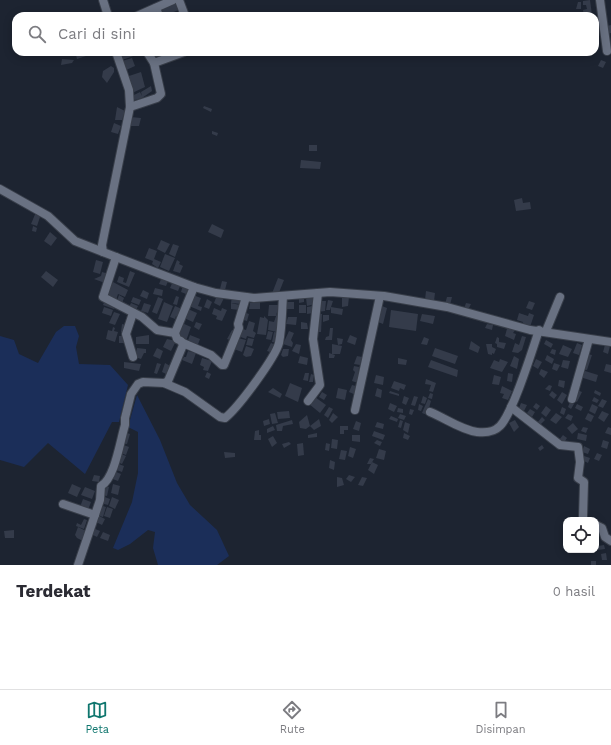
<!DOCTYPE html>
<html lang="id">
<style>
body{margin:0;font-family:"Work Sans",sans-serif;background:#f7f7f7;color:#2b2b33}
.controls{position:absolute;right:12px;bottom:12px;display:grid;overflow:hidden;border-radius:8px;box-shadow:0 2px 10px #0003}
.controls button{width:36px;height:36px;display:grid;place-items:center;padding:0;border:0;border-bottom:1px solid #e1e1e2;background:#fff;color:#2b2b33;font:20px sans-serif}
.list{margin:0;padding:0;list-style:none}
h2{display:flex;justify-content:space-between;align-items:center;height:52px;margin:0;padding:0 16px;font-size:17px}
h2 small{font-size:13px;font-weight:400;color:#7c7c81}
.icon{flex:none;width:22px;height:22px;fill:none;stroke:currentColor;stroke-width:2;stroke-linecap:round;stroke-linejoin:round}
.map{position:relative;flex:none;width:611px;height:565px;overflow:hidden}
.search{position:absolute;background:#fff;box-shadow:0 2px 10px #0003;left:12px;right:12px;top:12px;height:44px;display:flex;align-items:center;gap:10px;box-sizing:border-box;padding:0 14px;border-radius:12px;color:#7c7c81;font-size:15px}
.sheet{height:124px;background:#fff}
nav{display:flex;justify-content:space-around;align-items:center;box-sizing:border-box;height:56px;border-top:1px solid #e1e1e2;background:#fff;font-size:11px;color:#7c7c81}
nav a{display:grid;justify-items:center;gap:2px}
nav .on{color:#0f766e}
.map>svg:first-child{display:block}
.green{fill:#1b2e59}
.building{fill:#343b4a}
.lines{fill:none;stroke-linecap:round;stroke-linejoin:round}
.minor-casing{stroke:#383e49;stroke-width:10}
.minor{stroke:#697182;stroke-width:8}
</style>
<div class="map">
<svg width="611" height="565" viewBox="0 0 611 565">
<rect width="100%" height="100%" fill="#1d2431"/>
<g class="green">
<polygon points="64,326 75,326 79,336 76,347 79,364 110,365 128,385 119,422 112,422 85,474 48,443 24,467 0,460 0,336 14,340 19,354 38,363 56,332"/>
<polygon points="137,395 160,440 177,483 190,505 217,530 229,556 217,565 158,565 153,548 155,532 148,530 130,544 118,550 113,548 132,502 138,473 138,432 128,427"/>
</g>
<g class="building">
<polygon points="174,0 181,9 164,16 160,7"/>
<polygon points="590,0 592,15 584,16 583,10 587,9 586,5 583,5 583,1"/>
<polygon points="578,2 581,2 581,9 576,9"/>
<polygon points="611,25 611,33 607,34 607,26"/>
<polygon points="82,52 98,52 77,59 76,55"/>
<polygon points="121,52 139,52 139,54 122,60"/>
<polygon points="148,52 155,52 153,53 156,53 158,57 152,59"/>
<polygon points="132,58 135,66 124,71 122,61"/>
<polygon points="62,59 74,60 72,63 61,65"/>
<polygon points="601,60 606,62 603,68 598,66"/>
<polygon points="111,66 114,68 114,72 107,83 102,77 103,71"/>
<polygon points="141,72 145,87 130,94 126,77"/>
<polygon points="151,86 152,91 142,98 135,100 130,97 140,92 142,96 141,92"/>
<polygon points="204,106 212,109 211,112 203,108"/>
<polygon points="117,107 125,111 122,120 115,120"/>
<polygon points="131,117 141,118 139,126 129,126"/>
<polygon points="114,123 121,126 118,134 111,132"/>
<polygon points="212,131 218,133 217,136 212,134"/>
<rect x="309" y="145" width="8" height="6"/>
<polygon points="301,160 321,162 320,169 300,168"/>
<polygon points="522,198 523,203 530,202 531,209 516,211 514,200"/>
<polygon points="36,212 41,214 37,226 31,224"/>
<polygon points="212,224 224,230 221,238 208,232"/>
<polygon points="33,226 37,228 36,232 32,231"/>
<polygon points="50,232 57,238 51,246 44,241"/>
<polygon points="161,240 170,244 165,253 157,249"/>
<polygon points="173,244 179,246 175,257 169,254"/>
<polygon points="149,248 157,251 154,259 161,262 158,268 152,264 153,261 145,258"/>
<polygon points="165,254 175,258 169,271 160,267"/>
<polygon points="96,260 103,262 100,274 93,272"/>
<polygon points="177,260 180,262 179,264 183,266 180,273 173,271"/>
<polygon points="46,271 58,280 53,287 41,277"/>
<polygon points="130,271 135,273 129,287 117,282 119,276 124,278 123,282 126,283"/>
<polygon points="102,272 109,274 105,283 94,279 101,276"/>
<polygon points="162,277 169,279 166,286 159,284"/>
<polygon points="278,278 284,280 278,295 271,296"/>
<polygon points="173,281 181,284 178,291 170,288"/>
<polygon points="222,281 227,282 225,290 220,289"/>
<polygon points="113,282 128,290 125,297 118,294 116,300 106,296"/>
<polygon points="183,285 189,287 186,294 181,292"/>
<polygon points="155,288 163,290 162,296 153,294"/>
<polygon points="143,290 149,293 147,299 140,296"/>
<polygon points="426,291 435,293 434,301 425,300"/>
<polygon points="119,295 124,298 122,303 117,301"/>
<polygon points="193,295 201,298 198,306 202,307 201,311 189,306"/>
<polygon points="217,295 224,298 220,306 214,303"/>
<polygon points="176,296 179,297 177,305 173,304"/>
<polygon points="232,296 242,298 241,304 231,303"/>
<polygon points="314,296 315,304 307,306 306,298"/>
<polygon points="133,297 141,300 139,305 131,302"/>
<polygon points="158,297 163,299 157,314 152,312"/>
<polygon points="345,297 349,297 348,306 342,307 342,298"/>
<polygon points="447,297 452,297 450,305 445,304"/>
<polygon points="304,298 304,302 299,303 299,299"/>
<polygon points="207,299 212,302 209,309 204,307"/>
<polygon points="105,300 115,304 114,309 103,305"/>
<polygon points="328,300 333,301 331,307 343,309 342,315 331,313 331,307 330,310 326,310"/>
<polygon points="318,301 326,301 325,311 317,312"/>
<polygon points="529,301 535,303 532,310 526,308"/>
<polygon points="164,302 173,306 167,322 158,319"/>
<polygon points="260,302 260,309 249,309 250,303"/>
<rect x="286" y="302" width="8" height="7"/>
<polygon points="131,303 138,306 135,312 128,309"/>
<polygon points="144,303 151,305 148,313 141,311"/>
<polygon points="231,303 240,305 239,310 231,309"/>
<polygon points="466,303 471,304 468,310 464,309"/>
<polygon points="269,305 279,305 276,316 268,316"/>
<rect x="299" y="305" width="7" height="8"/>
<polygon points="175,306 184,310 180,318 176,316 175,319 170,317"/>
<polygon points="313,306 313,313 307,314 307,307"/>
<polygon points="382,306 387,308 383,324 378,322"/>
<polygon points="104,307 113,310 111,316 102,313"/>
<polygon points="279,307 277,332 268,330 269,321 274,322"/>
<polygon points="214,308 221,311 222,308 227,310 222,321 216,319 217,316 212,314"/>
<polygon points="188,309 197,313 193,322 184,318"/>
<polygon points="391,310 418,314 416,331 389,327"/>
<polygon points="114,312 120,314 115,325 109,323"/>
<polygon points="243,312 249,314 247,321 241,319"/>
<polygon points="519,313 528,316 529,313 534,315 530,327 522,325 523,322 517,320"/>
<polygon points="317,314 322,314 321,332 315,332"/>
<polygon points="422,314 435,316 433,324 420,321"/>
<polygon points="323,315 329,315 329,320 323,322"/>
<polygon points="264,316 268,320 266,335 257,334 260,317 264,318"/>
<polygon points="288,317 297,317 296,325 286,324"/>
<polygon points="249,321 255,323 253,331 256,333 254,338 247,336 246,339 238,336 240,328 246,330"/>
<polygon points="196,322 202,324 199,330 194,327"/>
<polygon points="301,322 307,323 308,329 301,329"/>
<polygon points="182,323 191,327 186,341 179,338 181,335 178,333"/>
<polygon points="122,324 127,325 125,333 121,332"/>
<polygon points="487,324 493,325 492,330 485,328"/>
<polygon points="508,325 516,329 513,333 516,334 514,340 505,336"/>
<polygon points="113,327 115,328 114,331 118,332 115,342 106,339 108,330 112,331"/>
<polygon points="330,328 333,328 332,340 325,340 326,337 329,336"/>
<polygon points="232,330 236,332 232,341 227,339"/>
<polygon points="268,331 273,332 271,340 266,339"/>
<polygon points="289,331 294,333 291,340 293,343 292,347 283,344"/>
<polygon points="274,332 279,333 277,343 272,342"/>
<polygon points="149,335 149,344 136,344 136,337"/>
<polygon points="190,335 200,339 197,347 187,343"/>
<polygon points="350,335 357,338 355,345 347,342"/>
<rect x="119" y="336" width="6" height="7"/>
<polygon points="522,336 526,337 522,350 518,353 512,352 515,343 519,345"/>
<polygon points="424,337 429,339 427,345 421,344"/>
<polygon points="497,337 499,338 499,342 506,343 504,349 497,347 497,344 495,343"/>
<polygon points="238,338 246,340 242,352 234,349"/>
<polygon points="248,338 254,339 252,346 246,345"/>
<polygon points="337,338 343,339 342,344 338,345"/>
<polygon points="167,339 176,341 171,351 163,347"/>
<polygon points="546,340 553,344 551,348 544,344"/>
<polygon points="471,341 480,347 478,353 469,349"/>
<polygon points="271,343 276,345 273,353 267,351"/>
<polygon points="577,343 582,345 579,355 573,353"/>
<polygon points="296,344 301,345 299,354 292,351"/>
<polygon points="332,344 342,346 340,354 332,354"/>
<polygon points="486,344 492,344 492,347 496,349 494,354 492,353 492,355 488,354"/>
<polygon points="563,345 572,349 568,357 559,354"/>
<polygon points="605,345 610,346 608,354 603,352"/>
<polygon points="246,346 254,349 251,356 246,357 243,355"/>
<polygon points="137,348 146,349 146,353 144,353 141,359 135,357"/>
<polygon points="157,348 163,351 160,359 153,356"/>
<polygon points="435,348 458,356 455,364 432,356"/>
<polygon points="283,349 289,349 288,356 283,357 281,355"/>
<polygon points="552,349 556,350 555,355 550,353"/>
<polygon points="188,351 196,353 192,364 182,360 184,357 186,357"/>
<polygon points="329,353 335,355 334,358 329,358"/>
<polygon points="587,354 592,355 587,370 582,369"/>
<polygon points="547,355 554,359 552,364 545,360"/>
<polygon points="300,356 308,358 307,365 298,363"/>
<polygon points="357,356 362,357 360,365 354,364"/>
<polygon points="514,356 519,359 517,369 510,366"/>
<polygon points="202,358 212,361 208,371 203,370 204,367 200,365"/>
<polygon points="398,358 407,360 406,365 398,364"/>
<polygon points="500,359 508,362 502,372 490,368 494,360 499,362"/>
<polygon points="536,359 542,362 538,369 533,366"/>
<polygon points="431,360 458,370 457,377 428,367"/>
<polygon points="563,360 570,361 568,369 561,367"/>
<polygon points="124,362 141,364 139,371 124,368"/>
<polygon points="157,363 161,364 157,374 154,373"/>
<polygon points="165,363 172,367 168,375 162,372"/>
<polygon points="554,363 560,365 557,371 552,369"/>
<polygon points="606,364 611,365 611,373 604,371"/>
<polygon points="354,366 359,367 358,383 352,381 355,372 353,370"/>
<polygon points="541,369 548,372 544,378 539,374"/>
<polygon points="582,370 598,375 596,382 580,377"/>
<polygon points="207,372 211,374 209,379 205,377"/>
<polygon points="305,373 309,373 308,381 303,380"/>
<polygon points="508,373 513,374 512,382 507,381"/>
<polygon points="311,374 314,375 313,382 309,382"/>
<polygon points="376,375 384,377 383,385 374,383"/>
<polygon points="494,375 501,377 499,385 492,384"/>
<polygon points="426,379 436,383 433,392 429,391 431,385 425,384"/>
<polygon points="559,380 565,381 564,388 558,386"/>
<polygon points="394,381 406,385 404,390 400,388 399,391 391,388"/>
<polygon points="290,383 302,388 298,402 285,396"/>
<polygon points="352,385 356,386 356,395 349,392"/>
<polygon points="549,385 552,386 550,391 545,389"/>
<polygon points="502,386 512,391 508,400 502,398 504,394 500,393"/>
<polygon points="273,388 282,394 280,398 268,392"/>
<polygon points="338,388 347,390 345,400 336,398"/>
<polygon points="377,388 382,390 381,398 375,396"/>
<polygon points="577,390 582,392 577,402 573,400"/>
<polygon points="595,390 601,393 600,396 594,393"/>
<polygon points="390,391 399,394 399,396 389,393"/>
<polygon points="552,391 557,395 554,399 549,395"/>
<polygon points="322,392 327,395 324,400 319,397"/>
<polygon points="562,392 567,395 562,404 557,400"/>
<polygon points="430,393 433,394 432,399 428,398"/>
<polygon points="404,396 409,398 406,405 402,403"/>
<polygon points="414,396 418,397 415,406 411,405"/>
<polygon points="423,396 427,398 425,404 421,403"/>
<polygon points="315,397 326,405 320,413 309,404"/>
<polygon points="594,397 599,400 597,403 592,401"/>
<polygon points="428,399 431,401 427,415 422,413"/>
<polygon points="602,399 607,401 603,408 598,406"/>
<polygon points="570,402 574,404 571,409 568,407"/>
<polygon points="390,403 397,406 394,412 388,409"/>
<polygon points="521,403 527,405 524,411 519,408"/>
<polygon points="536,403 540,406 537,410 533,407"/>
<polygon points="419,404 423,406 421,411 418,410"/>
<polygon points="577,404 583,407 581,411 575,408"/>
<polygon points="592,404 598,407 595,414 589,411"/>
<polygon points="546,406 551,410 546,417 541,413"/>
<polygon points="329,407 333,409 328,418 324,415"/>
<polygon points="562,407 566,409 564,415 560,413"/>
<polygon points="398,408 403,409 403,413 397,412"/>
<polygon points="410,409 414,410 412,415 409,414"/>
<polygon points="530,409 535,412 532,417 527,413"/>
<polygon points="289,411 290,418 278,419 277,412"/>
<polygon points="602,411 609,414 604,422 598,418"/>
<polygon points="275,413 278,423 272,424 270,414"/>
<polygon points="333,413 338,417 332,423 329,420"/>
<polygon points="556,413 562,417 556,424 550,420"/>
<polygon points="588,413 594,416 591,422 585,419"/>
<polygon points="400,414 406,416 404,420 398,418"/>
<polygon points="568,414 573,416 571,421 565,418"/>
<polygon points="307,415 310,426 306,429 300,428 299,422"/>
<polygon points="391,416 398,419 397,422 389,419"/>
<polygon points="542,417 545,420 540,425 537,423"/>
<polygon points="269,419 270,424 264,426 263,421"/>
<polygon points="319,419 321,426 314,430 310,426"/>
<polygon points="292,420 293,424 283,426 282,431 277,431 276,425"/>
<polygon points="400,420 403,421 401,428 398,427"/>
<polygon points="515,420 519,427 514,432 509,423"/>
<polygon points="356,421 361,423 359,431 353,429"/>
<polygon points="377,422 384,424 383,429 375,427"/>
<polygon points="405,422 410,424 408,433 403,430"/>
<polygon points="573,423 578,429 572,434 567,428"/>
<polygon points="273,426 275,430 267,433 267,429"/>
<polygon points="340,426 348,426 348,430 344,430 344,434 340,434"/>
<polygon points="583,427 588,428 586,433 581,431"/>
<polygon points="608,427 611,428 611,435 605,433"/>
<polygon points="259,430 259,435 261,435 261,440 254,440 255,431"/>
<polygon points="374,431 385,435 383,440 372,436"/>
<polygon points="124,432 130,434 127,444 121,443"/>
<polygon points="317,433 317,437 308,438 308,435"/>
<polygon points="404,433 410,436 408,440 403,438"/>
<polygon points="578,433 587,435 586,441 577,439"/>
<polygon points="352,435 360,435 360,442 352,441"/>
<polygon points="563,435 567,438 563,444 559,440"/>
<polygon points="273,436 277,443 272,447 268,439"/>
<polygon points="332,439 338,440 337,449 331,448"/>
<polygon points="377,440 382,442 380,446 374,443"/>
<polygon points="603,440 609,442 607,449 601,447"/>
<polygon points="289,442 291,444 284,448 282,444"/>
<polygon points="303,443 304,455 298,456 297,444"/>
<polygon points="326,443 330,444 329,451 325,450"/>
<polygon points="121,444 129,447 126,455 118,452"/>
<polygon points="542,445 544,448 540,451 538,448"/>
<polygon points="584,446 590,449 588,454 582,452"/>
<polygon points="350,447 356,449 353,458 348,456"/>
<polygon points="379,449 386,451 384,460 376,458"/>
<polygon points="341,450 347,451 345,460 339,459"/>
<polygon points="224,452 235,453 235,457 225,458"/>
<polygon points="119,453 126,456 122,464 115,461"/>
<polygon points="597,453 602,455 599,461 594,459"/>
<polygon points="584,456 590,458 588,463 582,460"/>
<polygon points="370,458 374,459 371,464 367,464"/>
<polygon points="330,460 335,462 334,470 329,468"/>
<polygon points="372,462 378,465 374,474 368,470"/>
<polygon points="116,463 124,466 122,472 114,469"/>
<polygon points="114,471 121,474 118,481 110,478"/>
<polygon points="94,475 100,476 99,482 92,481"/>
<polygon points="349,475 355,477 351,482 346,479"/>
<polygon points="337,477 342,478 344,485 337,487"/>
<polygon points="362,477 367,478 363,486 358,485"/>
<polygon points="72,484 81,488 77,497 68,493"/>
<polygon points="113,484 120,486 118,495 111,493"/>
<polygon points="104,486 109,487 107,496 102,495"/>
<polygon points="85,487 95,491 92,499 81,495"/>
<polygon points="102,496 110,499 108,505 100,503"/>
<polygon points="112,497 119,500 115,509 109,506"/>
<polygon points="83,499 91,502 88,510 80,507"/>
<polygon points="100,505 106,507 103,517 96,515"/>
<polygon points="107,507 113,509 110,518 104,516"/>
<polygon points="99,516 105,519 102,525 96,522"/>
<polygon points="84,519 87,520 84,529 76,526 77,523 81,525"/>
<polygon points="78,527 88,532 85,542 77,538 75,535"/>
<polygon points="93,528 100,531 97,537 91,534"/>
<polygon points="14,530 14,538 5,538 4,531"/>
<polygon points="103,532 110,535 108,541 100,538"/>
<polygon points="604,545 605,549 598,550 598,546"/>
<polygon points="606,553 607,560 602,560 601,554"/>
<rect x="591" y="561" width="5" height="4"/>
</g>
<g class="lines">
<g class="minor-casing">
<g id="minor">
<polyline points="103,0 108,16"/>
<polyline points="179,0 185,16"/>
<polyline points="600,0 607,51"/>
<polyline points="156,8 159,16"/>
<polyline points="137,16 173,0"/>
<polyline points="116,52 129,90 130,107 102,245 103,252 194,287 216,293 254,298 330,292 384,296 447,307 530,330 611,342"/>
<polyline points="154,63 184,52"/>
<polyline points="130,107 157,98 161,94 154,63 147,52"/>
<polyline points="0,189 48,216 75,241 103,252"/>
<polyline points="116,257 103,297 142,317 157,330 175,333"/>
<polyline points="546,331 560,297"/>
<polyline points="183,343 211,355 222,365 224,365 239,328 238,324 246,297"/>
<polyline points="133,357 126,334 133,313"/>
<polyline points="164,383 168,381 183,345 181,341 177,339 175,333 194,287"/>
<polyline points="572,399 589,339"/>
<polyline points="308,401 320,385 313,339 318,293"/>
<polyline points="511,407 560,445 578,447 580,462 578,478 584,482 583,517 584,520"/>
<polyline points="355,410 380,296"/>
<path d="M430,412C445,418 461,430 477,432C485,433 494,432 500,426C513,413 532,351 539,330"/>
<polyline points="63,504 95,515"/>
<polyline points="596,525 602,528 605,537 611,541"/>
<path d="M78,565L100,500L101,486C115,478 120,441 125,425V418L131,394L138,384L143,382L164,383L185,392L220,417L225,418C238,408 275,358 279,343C282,328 282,311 283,296"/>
</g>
</g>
<use href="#minor" class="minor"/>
</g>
</svg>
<div class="controls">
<button><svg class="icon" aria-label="locate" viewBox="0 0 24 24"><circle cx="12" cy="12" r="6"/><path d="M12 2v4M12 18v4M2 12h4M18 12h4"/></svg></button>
</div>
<div class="search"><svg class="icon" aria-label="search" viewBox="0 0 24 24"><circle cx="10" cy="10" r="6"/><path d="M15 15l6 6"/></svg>Cari di sini</div>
</div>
<section class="sheet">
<h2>Terdekat<small>0 hasil</small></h2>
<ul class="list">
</ul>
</section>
<nav>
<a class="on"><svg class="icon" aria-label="map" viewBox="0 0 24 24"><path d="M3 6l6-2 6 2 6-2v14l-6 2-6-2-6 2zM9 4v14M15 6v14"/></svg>Peta</a>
<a><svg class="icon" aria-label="directions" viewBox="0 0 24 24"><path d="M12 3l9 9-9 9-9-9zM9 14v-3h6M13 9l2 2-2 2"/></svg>Rute</a>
<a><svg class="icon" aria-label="saved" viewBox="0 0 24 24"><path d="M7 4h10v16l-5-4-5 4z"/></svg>Disimpan</a>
</nav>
